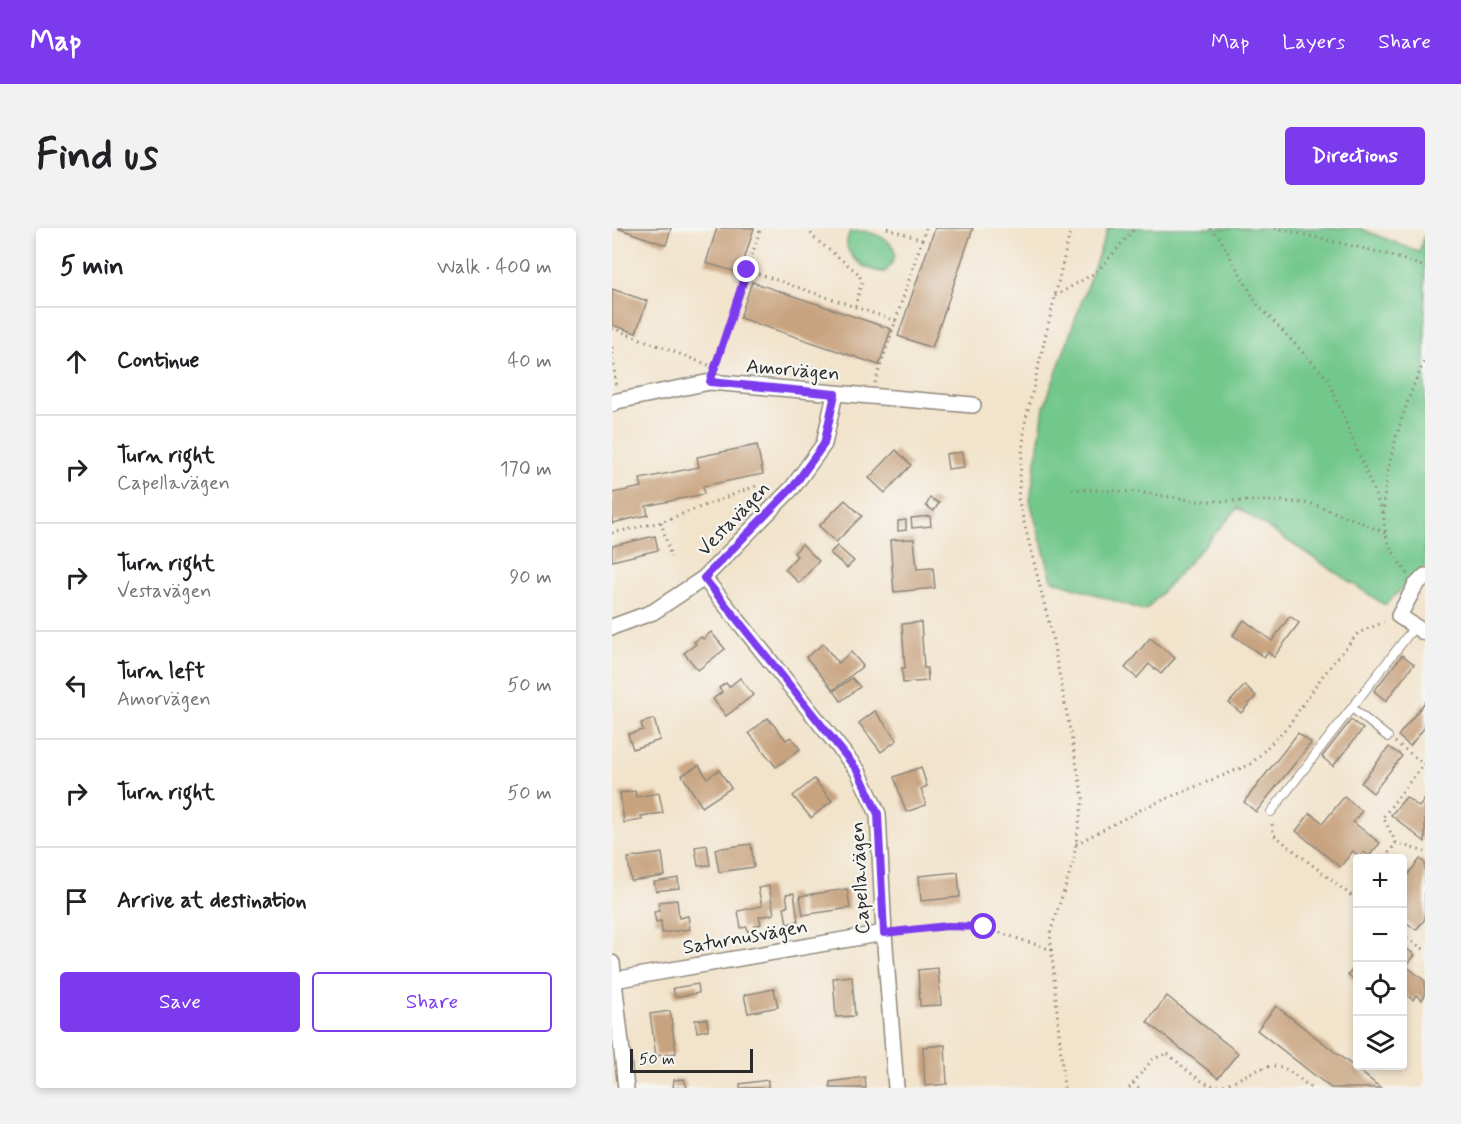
<!DOCTYPE html>
<meta charset="utf-8">
<style>
body{margin:0;font-family:Mynerve,sans-serif;background:#f2f2f2;color:#202124}
.controls{position:absolute;right:18px;bottom:18px;display:grid;overflow:hidden;border-radius:6px;box-shadow:0 3px 9px #0003}
.controls button{width:54px;height:54px;display:grid;place-items:center;padding:0;border:0;border-bottom:2px solid #e0e0e0;background:#fff;color:#202124;font:30px sans-serif}
.scale{position:absolute;left:18px;bottom:15px;width:123px;box-sizing:border-box;padding-left:6px;border:3px solid #2b2b2b;border-top:0;font-size:16px;line-height:21px;white-space:nowrap;color:#2b2b2b;-webkit-text-stroke:4px #f6f6f2;paint-order:stroke}
.stop{position:absolute;width:18px;height:18px;margin:-14px;border:4px solid #7c3aed;border-radius:50%;background:#fff}
.stop.end{background:#7c3aed;border-color:#fff;box-shadow:0 2px 6px #0008}
.list{margin:0;padding:0;list-style:none}
h2{display:flex;justify-content:space-between;align-items:center;height:78px;margin:0;padding:0 24px;font-size:26px}
h2 small{font-size:20px;font-weight:400;color:#757577}
.list li{display:grid;grid-template-columns:39px 1fr auto;gap:18px;align-items:center;box-sizing:border-box;height:108px;padding:0 24px;border-top:2px solid #e0e0e0}
.list b{display:block;font-size:22px;white-space:nowrap}
.list p{margin:0;font-size:20px;white-space:nowrap;color:#757577}
.list em{font-size:20px;font-style:normal;color:#757577}
.actions{display:flex;gap:12px;padding:18px 24px}
.actions a{flex:1;padding:14px 0;border:2px solid #7c3aed;border-radius:6px;text-align:center;font-size:21px;color:#7c3aed}
.actions .main{background:#7c3aed;color:#fff}
.icon{flex:none;width:33px;height:33px;fill:none;stroke:currentColor;stroke-width:2;stroke-linecap:round;stroke-linejoin:round}
.map{position:relative;flex:none;width:813px;height:860px;overflow:hidden;border-radius:6px}
header{display:flex;align-items:center;gap:36px;box-sizing:border-box;height:84px;padding:0 30px;background:#7c3aed;color:#fff}
header strong{font-size:28px}
nav{display:flex;gap:33px;margin-inline-start:auto;font-size:21px}
.intro{display:flex;align-items:center;justify-content:space-between;box-sizing:border-box;height:144px;padding:0 36px}
h1{margin:0;font-size:42px}
.button{padding:15px 27px;border-radius:6px;background:#7c3aed;color:#fff;font-size:21px;font-weight:700}
main{display:flex;gap:36px;padding:0 36px}
aside{flex:1;background:#fff;border-radius:6px;box-shadow:0 3px 9px #0003}
.map>svg:first-child{display:block}
.green{fill:#72c78b;stroke:#4e795b;stroke-width:1.5}
.building{fill:#c8a37f}
.lines{fill:none;stroke-linecap:round;stroke-linejoin:round}
.service-casing{stroke:#8e877b;stroke-width:10}
.minor-casing{stroke:#8e877b;stroke-width:18}
.path{stroke:#8e877b;stroke-width:3;stroke-dasharray:1.5 4.5;stroke-linecap:butt}
.service{stroke:#fff;stroke-width:8}
.minor{stroke:#fff;stroke-width:15}
.route{stroke:#7c3aed;stroke-width:8}
.labels{text-anchor:middle;stroke-width:4.5;stroke-linejoin:round;paint-order:stroke}
.street-label{font-size:20px;fill:#2b2b2b;stroke:#f6f6f2}
</style>
<header>
<strong>Map</strong>
<nav><a>Map</a><a>Layers</a><a>Share</a></nav>
</header>
<div class="intro"><h1>Find us</h1><a class="button">Directions</a></div>
<main>
<aside>
<h2>5 min<small>Walk · 400 m</small></h2>
<ul class="list">
<li><svg class="icon" aria-label="ahead" viewBox="0 0 24 24"><path d="M12 20V5M6 11l6-6 6 6"/></svg><div><b>Continue</b></div><em>40 m</em></li>
<li><svg class="icon" aria-label="right" viewBox="0 0 24 24"><path d="M7 20v-9h11M14 6l5 5-5 5"/></svg><div><b>Turn right</b><p>Capellavägen</p></div><em>170 m</em></li>
<li><svg class="icon" aria-label="right" viewBox="0 0 24 24"><path d="M7 20v-9h11M14 6l5 5-5 5"/></svg><div><b>Turn right</b><p>Vestavägen</p></div><em>90 m</em></li>
<li><svg class="icon" aria-label="left" viewBox="0 0 24 24"><path d="M17 20v-9H6M10 6l-5 5 5 5"/></svg><div><b>Turn left</b><p>Amorvägen</p></div><em>50 m</em></li>
<li><svg class="icon" aria-label="right" viewBox="0 0 24 24"><path d="M7 20v-9h11M14 6l5 5-5 5"/></svg><div><b>Turn right</b></div><em>50 m</em></li>
<li><svg class="icon" aria-label="arrive" viewBox="0 0 24 24"><path d="M6 21V4h12l-3 4 3 4H6"/></svg><div><b>Arrive at destination</b></div></li>
</ul>
<div class="actions"><a class="main">Save</a><a>Share</a></div>
</aside>
<div class="map">
<svg width="813" height="860" viewBox="0 0 813 860">
<rect width="100%" height="100%" fill="#f6f6f2"/>
<filter id="ink" filterUnits="userSpaceOnUse"><feTurbulence type="fractalNoise" baseFrequency=".0167" numOctaves="2"/><feDisplacementMap in="SourceGraphic" scale="12" xChannelSelector="R" yChannelSelector="G"/><feConvolveMatrix kernelMatrix="1 2 1 2 8 2 1 2 1" color-interpolation-filters="sRGB"/></filter>
<filter id="wash" filterUnits="userSpaceOnUse"><feTurbulence type="fractalNoise" baseFrequency=".008" numOctaves="4" result="noise"/><feDisplacementMap in="SourceGraphic" scale="24" xChannelSelector="R" yChannelSelector="G"/><feGaussianBlur stdDeviation="1.35" result="paint"/><feColorMatrix in="noise" values="0 0 0 0 0 0 0 0 0 0 0 0 0 0 0 0 0 1.4 0 .05"/><feComposite in="paint" operator="in"/></filter>
<g filter="url(#wash)">
<rect width="100%" height="100%" fill="#f2e3cb"/>
<g class="green">
<polygon points="496,0 747,0 807,24 813,6 813,338 773,377 626,280 533,383 440,352 418,273 432,179"/>
<path d="M252,3C275,9 296,21 273,44C254,44 225,25 238,4Z"/>
</g>
<g id="blocks">
<g class="building">
<polygon points="5,0 59,0 54,17"/>
<polygon points="105,0 142,0 128,45 94,35"/>
<polygon points="323,0 361,0 320,120 286,108"/>
<polygon points="140,54 279,101 267,137 128,90"/>
<polygon points="0,61 35,73 24,105 0,97"/>
<polygon points="145,217 151,246 91,258 92,266 34,278 36,287 0,295 0,265 30,259 28,251 87,239 85,229"/>
<polygon points="284,222 299,237 273,265 257,250"/>
<polygon points="350,224 352,239 336,241 334,226"/>
<polygon points="318,270 327,275 322,283 314,278"/>
<polygon points="233,272 250,288 224,314 207,298"/>
<polygon points="318,288 319,298 300,300 299,290"/>
<polygon points="294,292 294,302 286,303 286,293"/>
<polygon points="43,308 46,322 0,333 0,318"/>
<polygon points="302,311 305,341 321,340 323,360 282,364 278,312"/>
<polygon points="190,316 207,333 187,355 173,341 185,328 182,325"/>
<polygon points="225,318 242,333 235,340 218,325"/>
<polygon points="678,388 687,395 662,429 656,424 652,429 621,407 632,392 660,413"/>
<polygon points="309,394 312,440 315,440 316,453 291,455 290,440 293,440 290,396"/>
<polygon points="99,404 113,421 86,442 72,425 84,416 82,414 89,409 91,411"/>
<polygon points="538,410 563,430 549,446 537,436 525,450 513,440"/>
<polygon points="211,416 226,435 239,424 251,438 221,462 194,429"/>
<polygon points="790,427 802,436 774,473 762,463"/>
<polygon points="128,450 141,467 114,488 101,471 110,464 107,460 114,455 117,459"/>
<polygon points="240,450 248,459 229,473 222,463"/>
<polygon points="633,457 644,468 629,485 617,475"/>
<polygon points="813,474 813,499 798,518 786,508"/>
<polygon points="263,483 285,512 269,524 247,495"/>
<polygon points="156,490 174,512 179,509 188,521 164,539 137,505"/>
<polygon points="42,491 48,512 21,521 16,506 31,502 29,495"/>
<polygon points="739,492 751,501 721,538 710,529"/>
<polygon points="686,505 699,515 644,584 632,574"/>
<polygon points="777,519 790,528 761,565 749,555"/>
<polygon points="87,537 95,550 107,542 119,560 90,579 70,547"/>
<polygon points="309,539 315,558 309,561 314,577 294,584 282,549"/>
<polygon points="202,551 220,573 199,590 181,568"/>
<polygon points="23,563 24,569 47,565 51,585 29,588 30,592 12,595 8,565"/>
<polygon points="732,569 750,583 741,594 768,615 757,628 752,624 748,629 741,623 728,639 684,603 698,585 711,595"/>
<polygon points="794,569 807,579 813,571 813,614 779,587"/>
<polygon points="139,616 142,639 107,644 103,621"/>
<polygon points="95,617 98,637 86,638 83,619"/>
<polygon points="50,625 53,648 19,653 16,630"/>
<polygon points="808,631 813,635 813,691 804,702 790,691 790,654"/>
<polygon points="346,644 348,669 309,673 307,648"/>
<polygon points="66,650 67,660 44,663 42,654"/>
<polygon points="157,658 162,686 147,689 149,696 143,698 143,702 136,704 135,699 129,700 126,683 150,678 146,660"/>
<polygon points="235,661 238,680 191,687 188,668"/>
<polygon points="182,665 186,693 175,696 172,679 176,678 174,666"/>
<polygon points="65,672 67,690 76,688 78,701 50,705 49,693 44,694 42,684 47,683 46,674"/>
<polygon points="790,717 803,727 794,738 813,753 813,767 810,772 804,767 801,772 794,767 790,771"/>
<polygon points="746,735 746,755 736,747"/>
<polygon points="326,740 329,777 308,778 306,742"/>
<polygon points="240,748 243,788 224,789 221,750"/>
<polygon points="86,756 87,765 63,769 61,760"/>
<polygon points="162,761 166,779 136,785 132,767"/>
<polygon points="555,768 626,825 606,850 535,794"/>
<polygon points="664,778 769,860 719,860 645,802"/>
<polygon points="58,783 64,825 44,828 38,786"/>
<polygon points="95,791 96,802 85,804 83,792"/>
<polygon points="333,817 335,856 313,858 311,819"/>
<polygon points="253,849 254,860 218,860 218,854"/>
<polygon points="72,851 75,860 61,860 62,852"/>
<polygon points="156,852 156,860 128,860 128,856"/>
</g>
</g>
</g>
<g filter="url(#ink)">
<use href="#blocks" fill-opacity="0" stroke="#8e877b" stroke-width="1.5"/>
<g class="lines">
<g class="service-casing">
<g id="service">
<polyline points="740,480 776,509"/>
<polyline points="659,584 803,398"/>
</g>
</g>
<g class="minor-casing">
<g id="minor">
<polyline points="0,176 5,173 98,154 361,177"/>
<polyline points="813,348 803,358 787,388 813,405"/>
<polyline points="92,350 246,543 266,586 272,705 284,860"/>
<polyline points="0,399 41,384 92,350 181,259 212,216 223,166"/>
<polyline points="0,735 14,860"/>
<polyline points="2,752 272,705"/>
</g>
</g>
<g class="path">
<polyline points="196,0 201,9 246,45 250,53 243,78"/>
<polyline points="275,0 310,12"/>
<polyline points="598,0 607,9 645,76 716,151 772,288"/>
<polyline points="663,0 771,25 813,39"/>
<polyline points="135,42 284,93"/>
<polyline points="443,68 481,46 492,36 523,0"/>
<polyline points="0,100 99,138"/>
<polyline points="0,119 4,159"/>
<polyline points="102,141 149,0"/>
<polyline points="263,155 314,0"/>
<polyline points="460,261 525,264 586,273 668,273 701,276 746,293 773,305"/>
<polyline points="49,294 59,329"/>
<polyline points="0,305 49,294 144,258"/>
<path d="M795,346C787,333 777,321 774,306C763,261 793,173 813,132"/>
<polyline points="783,514 812,536"/>
<polyline points="660,596 661,606 746,673"/>
<polyline points="784,615 771,589 813,534"/>
<polyline points="464,616 534,579 639,536 677,497 709,450 746,405 772,394"/>
<polyline points="773,630 784,615 813,624"/>
<polyline points="287,703 335,698 371,699 440,722"/>
<polyline points="790,707 813,722"/>
<polyline points="521,855 527,860"/>
<polyline points="452,860 438,705 461,635 471,570 439,403 406,270 413,195 459,0"/>
<path d="M517,860L540,832L555,825C566,834 590,858 604,858C612,858 619,854 626,851C665,832 666,833 699,860"/>
</g>
<use href="#service" class="service"/>
<use href="#minor" class="minor"/>
</g>
</g>
<g class="lines" filter="url(#ink)">
<polyline class="route" points="135,42 98,154 223,166 212,216 181,259 92,350 246,543 266,586 272,705 335,698 372,699"/>
</g>
<g class="labels">
<g class="street-label">
<text transform="translate(181 141) rotate(5)" y="7">Amorvägen</text>
<text transform="translate(121 290) rotate(-46)" y="7">Vestavägen</text>
<text transform="translate(247 650) rotate(-93)" y="7">Capellavägen</text>
<text transform="translate(133 708) rotate(-10)" y="7">Saturnusvägen</text>
</g>
</g>
</svg>
<div class="controls">
<button>+</button>
<button>−</button>
<button><svg class="icon" aria-label="locate" viewBox="0 0 24 24"><circle cx="12" cy="12" r="6"/><path d="M12 2v4M12 18v4M2 12h4M18 12h4"/></svg></button>
<button><svg class="icon" aria-label="layers" viewBox="0 0 24 24"><path d="M12 4l9 5-9 5-9-5zM3 14l9 5 9-5"/></svg></button>
</div>
<div class="scale">50 m</div>
<div class="stop" style="left:372px;top:699px"></div>
<div class="stop end" style="left:135px;top:42px"></div>
</div>
</main>
